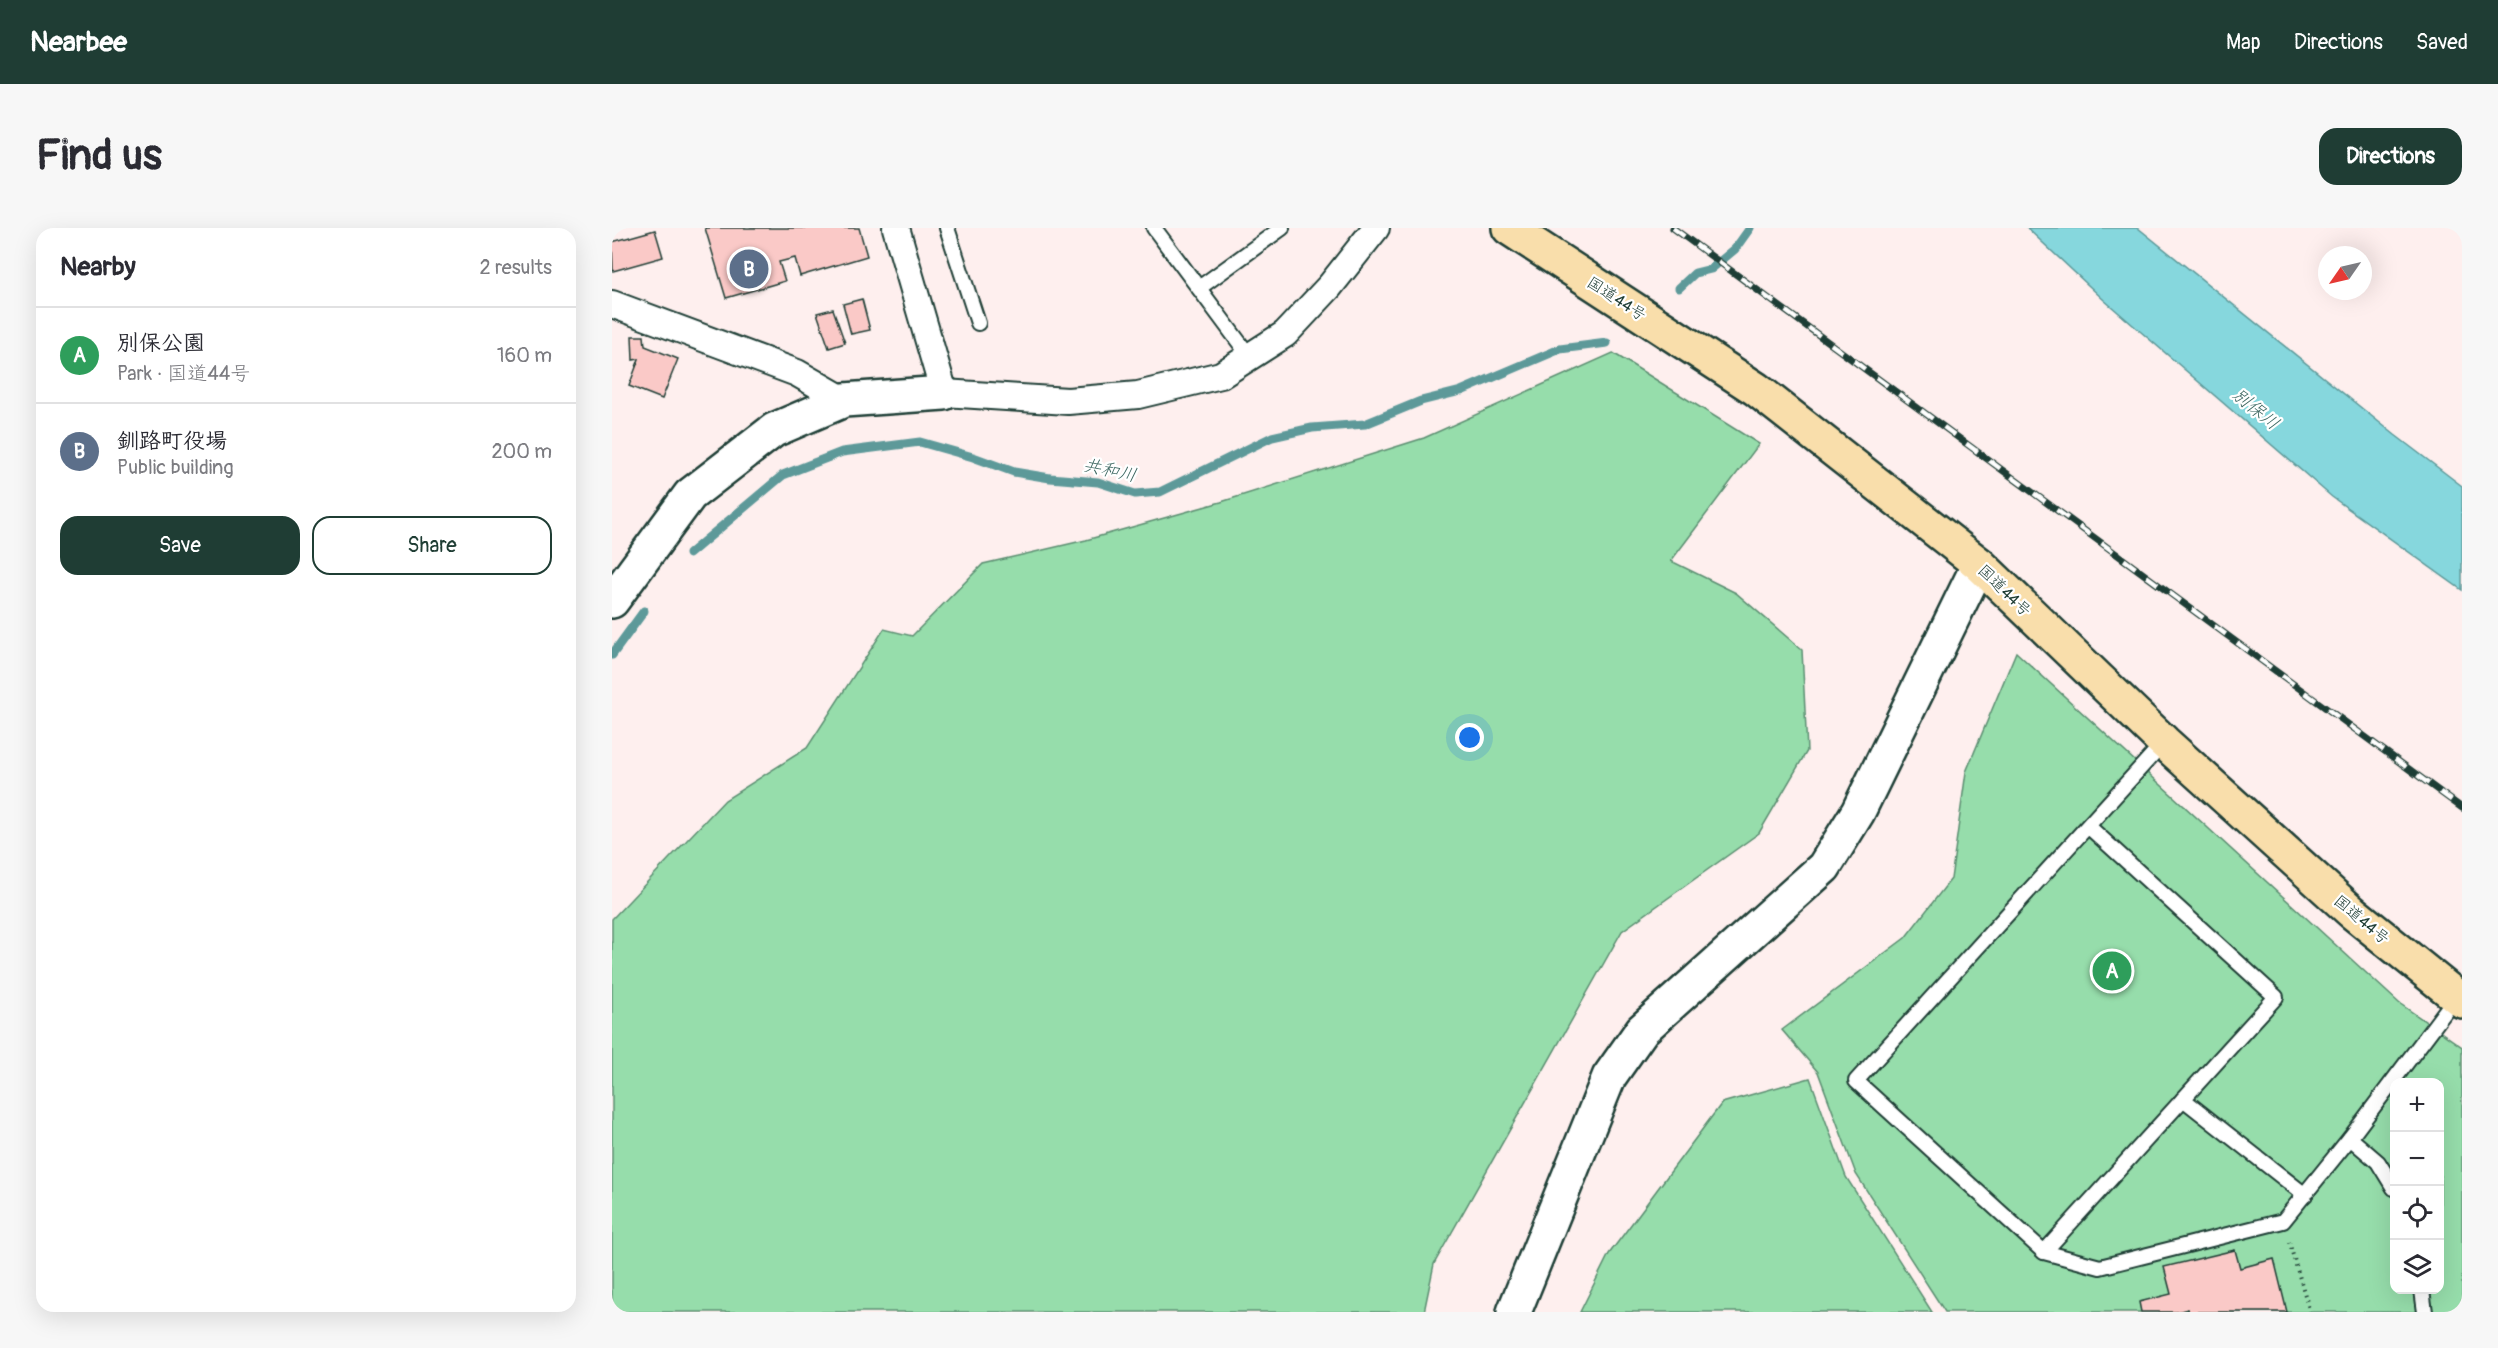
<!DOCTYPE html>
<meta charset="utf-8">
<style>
body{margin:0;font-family:Pangolin,"Klee One",sans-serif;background:#f7f7f7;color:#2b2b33}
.controls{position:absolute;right:18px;bottom:18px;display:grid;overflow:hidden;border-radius:12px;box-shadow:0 6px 24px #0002}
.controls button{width:54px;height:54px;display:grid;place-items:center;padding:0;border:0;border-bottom:2px solid #e1e1e2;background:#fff;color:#2b2b33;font:30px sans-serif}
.compass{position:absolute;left:1706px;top:18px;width:54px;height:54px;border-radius:50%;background:#fff;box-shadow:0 6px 24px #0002;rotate:236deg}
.you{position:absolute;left:858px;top:510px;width:21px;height:21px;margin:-15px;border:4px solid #fff;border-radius:50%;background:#1a73e8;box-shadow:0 0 0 9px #1a73e833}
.badge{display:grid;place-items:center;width:39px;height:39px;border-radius:50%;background:#1f3d34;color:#fff;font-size:20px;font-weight:700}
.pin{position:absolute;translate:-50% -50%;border:3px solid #fff;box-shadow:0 2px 6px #0006}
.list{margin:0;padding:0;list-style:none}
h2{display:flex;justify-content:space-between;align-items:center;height:78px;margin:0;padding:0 24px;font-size:26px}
h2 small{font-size:20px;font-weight:400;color:#7c7c81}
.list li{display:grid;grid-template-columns:39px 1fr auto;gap:18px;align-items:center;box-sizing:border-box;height:96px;padding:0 24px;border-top:2px solid #e1e1e2}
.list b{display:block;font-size:22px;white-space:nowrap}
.list p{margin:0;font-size:20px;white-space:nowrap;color:#7c7c81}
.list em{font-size:20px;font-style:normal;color:#7c7c81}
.actions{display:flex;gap:12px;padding:18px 24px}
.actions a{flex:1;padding:14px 0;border:2px solid #1f3d34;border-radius:18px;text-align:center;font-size:21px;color:#1f3d34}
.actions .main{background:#1f3d34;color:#fff}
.icon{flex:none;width:33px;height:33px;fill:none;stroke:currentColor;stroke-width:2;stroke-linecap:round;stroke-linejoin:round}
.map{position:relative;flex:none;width:1850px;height:1084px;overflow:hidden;border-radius:18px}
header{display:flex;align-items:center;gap:36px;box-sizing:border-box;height:84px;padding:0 30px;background:#1f3d34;color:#fff}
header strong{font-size:28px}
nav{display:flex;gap:33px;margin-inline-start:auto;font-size:21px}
.intro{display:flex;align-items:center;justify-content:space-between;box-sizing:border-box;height:144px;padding:0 36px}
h1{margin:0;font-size:42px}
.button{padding:15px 27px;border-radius:18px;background:#1f3d34;color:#fff;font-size:21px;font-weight:700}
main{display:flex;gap:36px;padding:0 36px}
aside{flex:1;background:#fff;border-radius:18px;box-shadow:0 6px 24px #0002}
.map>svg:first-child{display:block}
.green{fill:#96ddab;stroke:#5a8d70;stroke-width:1.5;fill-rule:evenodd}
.water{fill:#86d7dd;stroke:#5d9999;stroke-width:1.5}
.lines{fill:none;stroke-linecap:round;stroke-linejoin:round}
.stream{stroke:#5d9999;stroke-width:9}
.building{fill:#fac9c7;stroke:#1f3d34;stroke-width:1.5}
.lane-casing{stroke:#1f3d34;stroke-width:18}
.street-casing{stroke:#1f3d34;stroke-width:30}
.secondary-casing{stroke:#1f3d34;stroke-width:38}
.highway-casing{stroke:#1f3d34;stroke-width:38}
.path{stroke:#1f3d34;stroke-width:4;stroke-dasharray:1.5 4.5;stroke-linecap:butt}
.lane{stroke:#fff;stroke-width:14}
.street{stroke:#fff;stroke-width:26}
.secondary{stroke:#fff;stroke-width:33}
.highway{stroke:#f9deab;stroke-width:33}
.rail-casing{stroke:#1f3d34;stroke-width:7}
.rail{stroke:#fff;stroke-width:4.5;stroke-dasharray:14;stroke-linecap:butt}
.labels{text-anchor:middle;stroke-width:4.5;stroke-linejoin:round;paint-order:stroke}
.street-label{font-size:16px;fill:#1f3d34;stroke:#fff}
.water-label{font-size:18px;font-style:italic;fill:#39645e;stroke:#fff}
</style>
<header>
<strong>Nearbee</strong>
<nav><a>Map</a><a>Directions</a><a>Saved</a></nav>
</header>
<div class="intro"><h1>Find us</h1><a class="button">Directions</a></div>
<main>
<aside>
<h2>Nearby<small>2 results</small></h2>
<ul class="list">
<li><span class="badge" style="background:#2e9e5b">A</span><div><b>別保公園</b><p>Park · 国道44号</p></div><em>160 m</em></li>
<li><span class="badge" style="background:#5c6f8a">B</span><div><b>釧路町役場</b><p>Public building</p></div><em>200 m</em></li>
</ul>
<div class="actions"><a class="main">Save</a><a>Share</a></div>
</aside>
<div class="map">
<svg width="1850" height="1084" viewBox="0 0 1850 1084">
<rect width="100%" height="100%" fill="#feefee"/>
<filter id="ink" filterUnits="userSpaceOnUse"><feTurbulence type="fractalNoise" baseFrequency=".0167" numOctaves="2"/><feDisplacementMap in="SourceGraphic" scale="12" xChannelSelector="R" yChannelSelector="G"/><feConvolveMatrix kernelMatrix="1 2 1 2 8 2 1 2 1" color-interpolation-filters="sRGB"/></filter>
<g filter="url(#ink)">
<g class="green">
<polygon points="1001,125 1147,216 1059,333 1124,365 1190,422 1195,523 1147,605 1010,703 822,1036 812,1084 0,1084 0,691 113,572 195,520 272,401 300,408 371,336 474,312 609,274 812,210"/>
<path d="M1404,424L1787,775L1850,819V1084H1333L1244,946L1206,844L1170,802L1293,710L1339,651L1354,544ZM1782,854H1828V1062H1782Z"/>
<polygon points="1198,850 1234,949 1320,1084 968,1084 997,1026 1110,875"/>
</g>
<polygon class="water" points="1415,0 1526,0 1783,207 1850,258 1850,362 1720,269 1492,72"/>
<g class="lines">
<g class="stream">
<polyline points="1067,60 1083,45 1099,41 1123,21 1138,0"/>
<polyline points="77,326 171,247 230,224 308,214 361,229 402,244 438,250 486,254 523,266 548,264 660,209 700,200 753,196 809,173 849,163 948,121 995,115"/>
<polyline points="0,427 32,383"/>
</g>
</g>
<g class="building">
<polygon points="93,0 247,0 255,28 188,48 183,30 167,34 173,53 114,70"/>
<polygon points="43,2 51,29 1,43 0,14"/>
<polygon points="250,71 258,102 239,106 231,76"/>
<polygon points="221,81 233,115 217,120 205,85"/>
<polygon points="20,108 32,108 33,118 66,131 50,171 17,158 27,131 21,132"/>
<polygon points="1623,1022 1628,1040 1662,1031 1675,1084 1577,1084 1576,1081 1565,1084 1529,1084 1527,1074 1559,1066 1552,1039"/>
</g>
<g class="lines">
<g class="lane-casing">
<g id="lane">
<polyline points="335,0 366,95"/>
<polyline points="542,0 638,129"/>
<polyline points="587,60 670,0"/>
<polyline points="1476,598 1664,769 1432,1024 1244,853 1552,514"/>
<polyline points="1571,871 1693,967"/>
<polyline points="1738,910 1766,934 1782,960"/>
<polyline points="1432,1024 1488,1039 1671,993 1738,910 1844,769"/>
<polyline points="1810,1062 1813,1084"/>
</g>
</g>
<g class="street-casing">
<g id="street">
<polyline points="284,0 332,165 456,173 526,167 609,147 673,106 718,58 764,0"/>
<polyline points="0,76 185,145 232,172"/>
</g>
</g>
<g class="secondary-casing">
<g id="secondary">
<polyline points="0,373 78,267 162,202 232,172 332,165"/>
<polyline points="902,1084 997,849 1030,802 1212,639 1246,584 1367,336"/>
</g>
</g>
<g class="highway-casing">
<polyline id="highway" points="897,0 1144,161 1367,336 1552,514 1740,684 1850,773"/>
</g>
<polyline class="path" points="1677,1014 1698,1084"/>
<use href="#lane" class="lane"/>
<use href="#street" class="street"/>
<use href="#secondary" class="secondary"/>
<use href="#highway" class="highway"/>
<g class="rail-casing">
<polyline id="rail" points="1061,0 1850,580"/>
</g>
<use href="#rail" class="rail"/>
</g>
</g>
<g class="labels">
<g class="street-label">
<text transform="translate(1005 70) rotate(33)" y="6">国道44号</text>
<text transform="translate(1393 362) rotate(44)" y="6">国道44号</text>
<text transform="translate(1750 691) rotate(40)" y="6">国道44号</text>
</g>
<g class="water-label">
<text transform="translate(1644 181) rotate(39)" y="6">別保川</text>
<text transform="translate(498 242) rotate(12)" y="6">共和川</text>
</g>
</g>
</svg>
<div class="controls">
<button>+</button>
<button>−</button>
<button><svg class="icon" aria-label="locate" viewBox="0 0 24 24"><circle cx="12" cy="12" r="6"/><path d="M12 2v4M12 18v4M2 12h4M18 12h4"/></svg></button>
<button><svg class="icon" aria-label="layers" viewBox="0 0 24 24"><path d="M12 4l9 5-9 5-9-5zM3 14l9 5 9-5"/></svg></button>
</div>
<svg class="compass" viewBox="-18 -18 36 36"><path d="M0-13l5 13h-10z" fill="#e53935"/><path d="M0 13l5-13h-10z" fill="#7c7c81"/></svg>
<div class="you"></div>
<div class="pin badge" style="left:1500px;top:743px;background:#2e9e5b">A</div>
<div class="pin badge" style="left:137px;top:41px;background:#5c6f8a">B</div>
</div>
</main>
